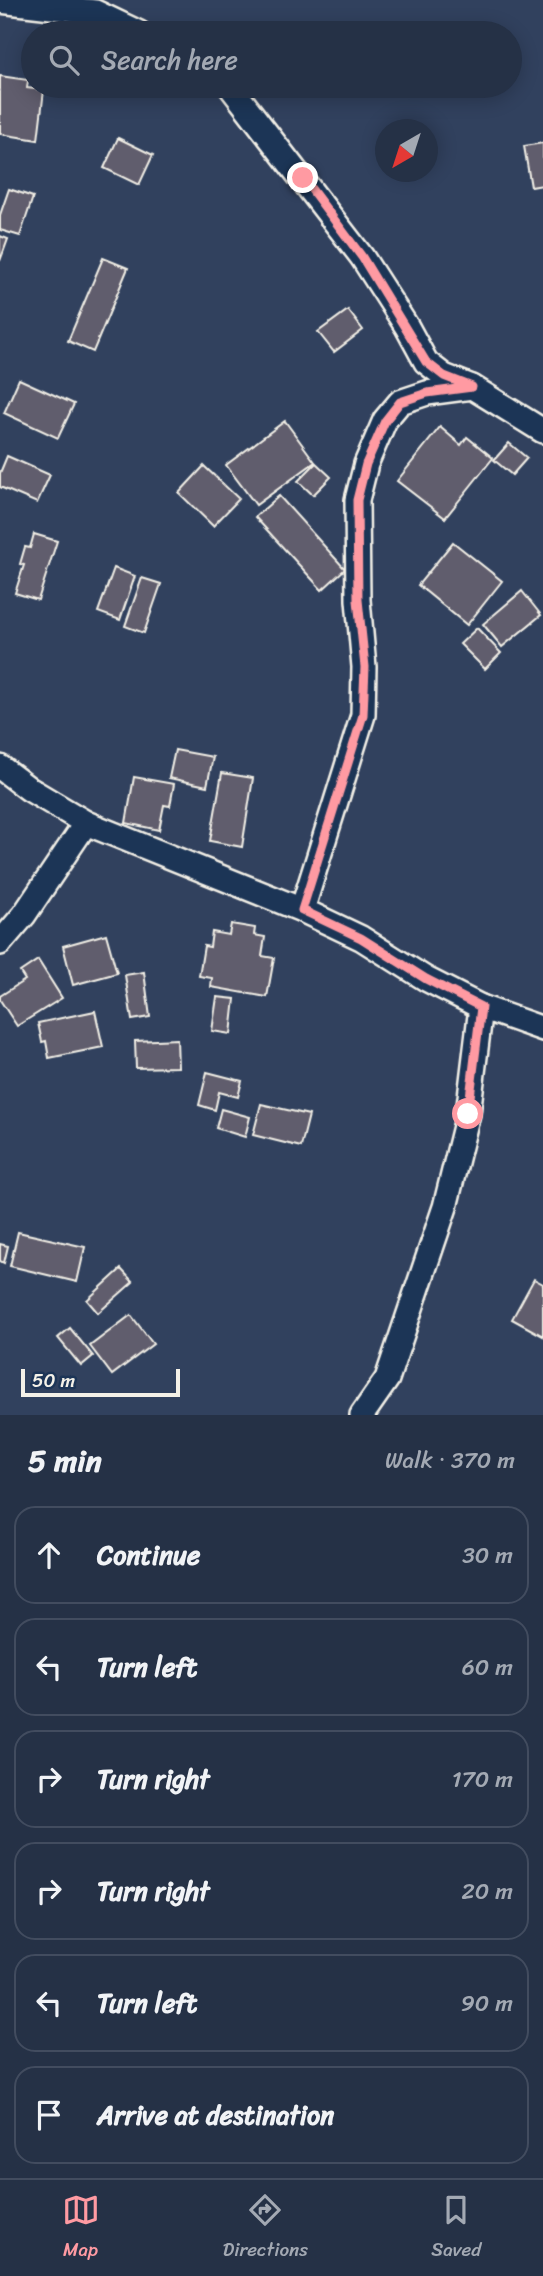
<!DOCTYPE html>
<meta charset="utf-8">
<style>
body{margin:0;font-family:Sriracha,sans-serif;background:#313d51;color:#f1f3f6}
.compass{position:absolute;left:375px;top:119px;width:63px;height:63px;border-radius:50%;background:#253146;box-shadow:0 4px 18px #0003;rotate:219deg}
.scale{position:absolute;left:21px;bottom:18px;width:159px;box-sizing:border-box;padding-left:7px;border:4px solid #f4f1e8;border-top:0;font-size:19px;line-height:24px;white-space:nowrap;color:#f4f1e8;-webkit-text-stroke:5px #1d3557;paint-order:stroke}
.stop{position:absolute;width:21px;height:21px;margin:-16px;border:5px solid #ff9aa2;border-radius:50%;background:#fff}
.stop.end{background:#ff9aa2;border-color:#fff;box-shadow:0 2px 7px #0008}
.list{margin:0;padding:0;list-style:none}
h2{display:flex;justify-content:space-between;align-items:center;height:91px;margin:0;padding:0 28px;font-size:30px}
h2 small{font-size:23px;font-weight:400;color:#a3a9b3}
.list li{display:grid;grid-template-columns:46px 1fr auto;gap:21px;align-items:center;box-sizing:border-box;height:98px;margin:0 14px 14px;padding:0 14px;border:2px solid #424c5f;border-radius:21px}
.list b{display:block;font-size:26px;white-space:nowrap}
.list em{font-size:23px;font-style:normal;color:#a3a9b3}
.icon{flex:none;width:38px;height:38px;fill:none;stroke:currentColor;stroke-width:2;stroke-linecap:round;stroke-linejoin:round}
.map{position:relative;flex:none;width:543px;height:1415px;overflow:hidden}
.search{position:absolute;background:#253146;box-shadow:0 4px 18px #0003;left:21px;right:21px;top:21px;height:77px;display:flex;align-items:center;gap:18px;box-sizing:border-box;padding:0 24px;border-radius:38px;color:#a3a9b3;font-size:26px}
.sheet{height:763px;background:#253146}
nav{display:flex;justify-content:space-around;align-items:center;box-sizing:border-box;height:98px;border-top:2px solid #424c5f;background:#253146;font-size:19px;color:#a3a9b3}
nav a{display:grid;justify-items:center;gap:4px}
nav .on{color:#ff9aa2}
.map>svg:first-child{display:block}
.building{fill:#615d6d;stroke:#f4f1e8;stroke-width:2}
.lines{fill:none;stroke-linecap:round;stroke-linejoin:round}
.street-casing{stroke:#f4f1e8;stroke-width:28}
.street{stroke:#1d3557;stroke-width:23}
.route{stroke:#ff9aa2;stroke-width:9}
</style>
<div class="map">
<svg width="543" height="1415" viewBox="0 0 543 1415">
<rect width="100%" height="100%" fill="#31415e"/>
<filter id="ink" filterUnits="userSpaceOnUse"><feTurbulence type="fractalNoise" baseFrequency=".0143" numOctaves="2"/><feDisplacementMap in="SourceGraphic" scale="14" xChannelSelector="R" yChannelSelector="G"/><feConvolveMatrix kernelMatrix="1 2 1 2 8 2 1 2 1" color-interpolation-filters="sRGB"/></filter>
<g filter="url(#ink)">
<g class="building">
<polygon points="0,76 28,80 27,88 44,90 38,140 0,134"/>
<polygon points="118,138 153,155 139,185 104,168"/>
<polygon points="543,143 543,185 531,187 524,146"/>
<polygon points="9,189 33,197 20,236 0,230 0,215"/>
<polygon points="0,236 8,239 0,261"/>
<polygon points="103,258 128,268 93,352 68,341"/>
<polygon points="348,310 363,330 334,352 318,332"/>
<polygon points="19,379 74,404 58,438 4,413"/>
<polygon points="285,421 315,462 256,505 226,465"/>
<polygon points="440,427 461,445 467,437 493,458 445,518 397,481"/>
<polygon points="509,443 527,458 512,475 494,460"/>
<polygon points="7,456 50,475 37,503 0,487 0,473"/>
<polygon points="316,463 331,477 313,495 298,481"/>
<polygon points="204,466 239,499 213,526 179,493"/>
<polygon points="279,496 345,569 322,590 255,517"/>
<polygon points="34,534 57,541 38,600 15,593 24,565 20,564 25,547 30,548"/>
<polygon points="453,542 502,581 467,625 418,585"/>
<polygon points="114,568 135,576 120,620 98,612"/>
<polygon points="142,578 161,584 144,633 125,626"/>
<polygon points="522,591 541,615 502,647 483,624"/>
<polygon points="477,628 501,653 485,669 460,644"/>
<polygon points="175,750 213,757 207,786 169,778"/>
<polygon points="222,773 253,778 242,847 210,841"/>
<polygon points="134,777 174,784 170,806 164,805 159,830 126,823"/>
<polygon points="231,924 255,928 254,935 265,937 262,956 274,958 267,997 211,987 212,978 199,976 204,946 210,947 212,932 229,935"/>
<polygon points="106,934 117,973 73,985 63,946"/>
<polygon points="38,960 62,998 17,1026 0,1000 0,996 25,980 20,972"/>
<polygon points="144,972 150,1017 132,1020 125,975"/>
<polygon points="217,997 235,999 231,1034 212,1031"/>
<polygon points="95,1011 103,1047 49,1058 46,1041 42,1042 38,1023"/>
<polygon points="177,1039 178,1067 136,1068 135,1041"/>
<polygon points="207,1072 242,1081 238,1097 219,1092 215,1110 199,1105"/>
<polygon points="261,1104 309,1115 301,1147 253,1135"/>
<polygon points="221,1109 250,1117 245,1137 216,1128"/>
<polygon points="18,1232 85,1247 77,1282 10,1266"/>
<polygon points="0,1244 8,1246 4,1263 0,1261"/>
<polygon points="121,1269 133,1282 98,1313 87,1300"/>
<polygon points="534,1279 543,1284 543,1336 512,1319"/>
<polygon points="131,1315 153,1344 112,1375 90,1346"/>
<polygon points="70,1328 93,1356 81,1366 58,1338"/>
</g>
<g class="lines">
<g class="street-casing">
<g id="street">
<polyline points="0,1 95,12 139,33"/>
<polyline points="230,86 362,257 407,327 426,362 444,376 472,387 543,431"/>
<polyline points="0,767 29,789 86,823 302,910 361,938 426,979 481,1007 543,1029"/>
<polyline points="302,910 363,715 364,667 358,600 357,500 366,464 385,420 400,402 427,393 472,387"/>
<polyline points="0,943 24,915 86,823"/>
<polyline points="362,1415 387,1379 445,1207 468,1114 481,1007"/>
</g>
</g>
<use href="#street" class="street"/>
</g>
</g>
<g class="lines" filter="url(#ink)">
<polyline class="route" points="303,178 362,257 426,362 444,376 472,387 427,393 400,402 385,421 366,464 357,500 358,600 365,667 363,715 302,910 361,938 426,979 481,1007 468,1114"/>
</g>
</svg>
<svg class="compass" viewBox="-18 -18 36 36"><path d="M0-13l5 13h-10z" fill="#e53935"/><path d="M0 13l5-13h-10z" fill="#a3a9b3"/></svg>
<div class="scale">50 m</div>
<div class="stop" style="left:468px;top:1114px"></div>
<div class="stop end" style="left:303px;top:178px"></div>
<div class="search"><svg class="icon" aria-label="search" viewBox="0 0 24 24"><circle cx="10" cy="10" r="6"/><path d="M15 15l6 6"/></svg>Search here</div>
</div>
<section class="sheet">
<h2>5 min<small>Walk · 370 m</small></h2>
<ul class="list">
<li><svg class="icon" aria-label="ahead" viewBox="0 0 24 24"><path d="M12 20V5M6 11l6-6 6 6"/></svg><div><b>Continue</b></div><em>30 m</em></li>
<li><svg class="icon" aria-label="left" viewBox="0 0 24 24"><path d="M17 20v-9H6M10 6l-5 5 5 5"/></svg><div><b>Turn left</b></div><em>60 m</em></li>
<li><svg class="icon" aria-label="right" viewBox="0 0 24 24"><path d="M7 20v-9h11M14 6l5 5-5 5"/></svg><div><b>Turn right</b></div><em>170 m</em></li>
<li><svg class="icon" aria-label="right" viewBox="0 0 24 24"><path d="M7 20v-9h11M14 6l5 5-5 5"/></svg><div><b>Turn right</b></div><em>20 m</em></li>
<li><svg class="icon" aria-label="left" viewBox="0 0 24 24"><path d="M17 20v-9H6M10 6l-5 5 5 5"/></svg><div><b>Turn left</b></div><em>90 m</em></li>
<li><svg class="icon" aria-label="arrive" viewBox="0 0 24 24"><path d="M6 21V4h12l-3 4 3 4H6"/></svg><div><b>Arrive at destination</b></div></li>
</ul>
</section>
<nav>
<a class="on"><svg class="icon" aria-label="map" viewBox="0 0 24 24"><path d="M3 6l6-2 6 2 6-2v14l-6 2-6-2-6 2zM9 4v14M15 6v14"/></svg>Map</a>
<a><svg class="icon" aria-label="directions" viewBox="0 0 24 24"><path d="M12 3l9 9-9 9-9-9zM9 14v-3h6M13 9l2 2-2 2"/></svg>Directions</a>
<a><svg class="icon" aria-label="saved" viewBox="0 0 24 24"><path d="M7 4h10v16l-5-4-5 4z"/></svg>Saved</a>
</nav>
